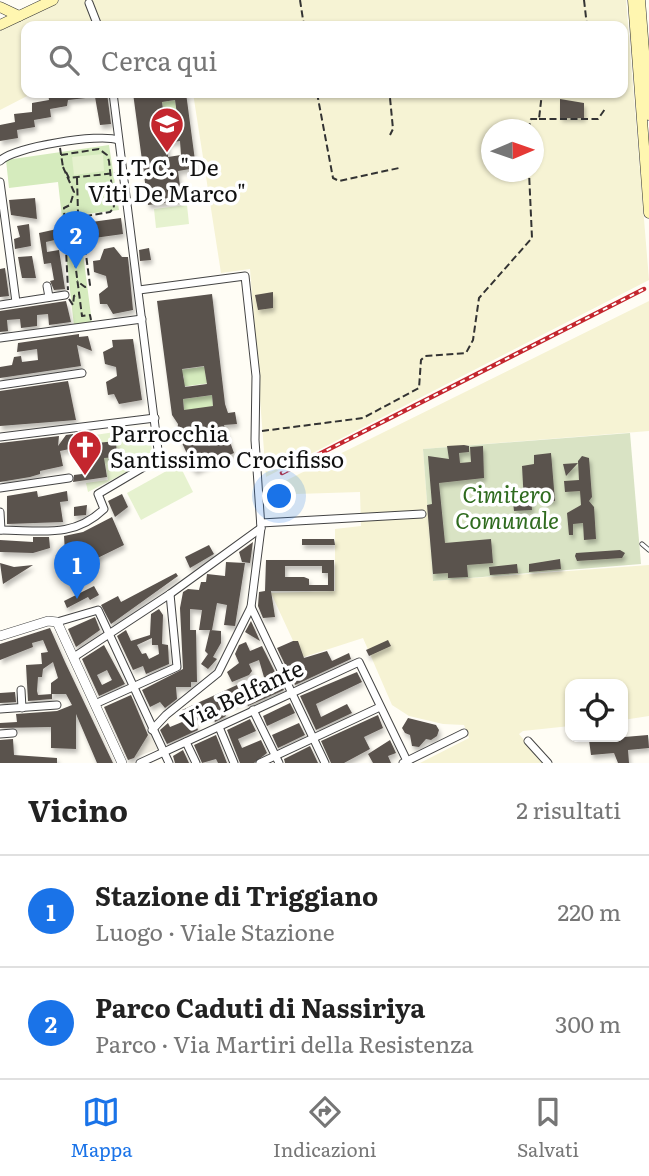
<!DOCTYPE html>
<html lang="it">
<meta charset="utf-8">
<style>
body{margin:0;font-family:Literata,serif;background:#f6f6f6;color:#222}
.controls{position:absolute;right:21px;bottom:21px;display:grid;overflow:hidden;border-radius:14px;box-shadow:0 2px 5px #0004}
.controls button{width:63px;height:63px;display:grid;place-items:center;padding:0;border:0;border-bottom:2px solid #e0e0e0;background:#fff;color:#222;font:35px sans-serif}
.compass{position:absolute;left:481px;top:119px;width:63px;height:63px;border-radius:50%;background:#fff;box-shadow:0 2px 5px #0004;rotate:88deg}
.you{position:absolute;left:280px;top:497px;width:24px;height:24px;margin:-18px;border:5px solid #fff;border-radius:50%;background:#1a73e8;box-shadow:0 0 0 10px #1a73e833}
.badge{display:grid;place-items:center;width:46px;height:46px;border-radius:50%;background:#1a73e8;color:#fff;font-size:23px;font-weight:700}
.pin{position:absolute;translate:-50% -58px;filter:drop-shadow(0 2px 4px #0008)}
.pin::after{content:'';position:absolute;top:37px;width:24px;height:21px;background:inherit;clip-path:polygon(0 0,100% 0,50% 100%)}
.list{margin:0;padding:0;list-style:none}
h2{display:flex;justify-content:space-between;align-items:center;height:91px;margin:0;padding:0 28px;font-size:30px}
h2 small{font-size:23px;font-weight:400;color:#767676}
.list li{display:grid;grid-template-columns:46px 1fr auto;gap:21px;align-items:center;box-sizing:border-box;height:112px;padding:0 28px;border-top:2px solid #e0e0e0}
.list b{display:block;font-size:26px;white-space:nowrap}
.list p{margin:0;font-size:23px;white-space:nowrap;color:#767676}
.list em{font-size:23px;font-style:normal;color:#767676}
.icon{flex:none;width:38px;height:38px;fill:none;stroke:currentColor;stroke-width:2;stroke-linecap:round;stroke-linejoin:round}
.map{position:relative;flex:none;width:649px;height:763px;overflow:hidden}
.search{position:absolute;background:#fff;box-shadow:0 2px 5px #0004;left:21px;right:21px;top:21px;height:77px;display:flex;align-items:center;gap:18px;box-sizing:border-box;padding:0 24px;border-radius:14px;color:#767676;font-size:26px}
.sheet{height:315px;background:#fff}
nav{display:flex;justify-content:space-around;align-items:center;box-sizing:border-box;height:98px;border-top:2px solid #e0e0e0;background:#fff;font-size:19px;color:#767676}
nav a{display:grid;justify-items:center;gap:4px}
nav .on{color:#1a73e8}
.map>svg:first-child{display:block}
.farmland{fill:#f6f3d4;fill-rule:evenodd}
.green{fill:#d5ebbd}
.cemetery{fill:#d9e3c4}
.pitch{fill:#e6f2cf}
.plaza{fill:#f1ede2}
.building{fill:#5a524d;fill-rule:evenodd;filter:url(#shadow)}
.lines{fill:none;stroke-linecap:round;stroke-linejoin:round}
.service-casing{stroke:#444;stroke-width:5}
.minor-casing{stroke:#444;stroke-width:9}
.tertiary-casing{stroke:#444;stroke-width:10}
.secondary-casing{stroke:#333;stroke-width:11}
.path{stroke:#333;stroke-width:2;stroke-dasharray:7 3.5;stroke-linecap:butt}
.service{stroke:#fff;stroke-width:3.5}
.minor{stroke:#fff;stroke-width:7}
.tertiary{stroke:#fff;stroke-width:9}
.secondary{stroke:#fff6b0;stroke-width:10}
.rail-casing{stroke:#c4262e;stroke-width:4.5}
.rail{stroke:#fff;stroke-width:2;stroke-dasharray:5;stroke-linecap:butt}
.labels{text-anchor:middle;stroke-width:7;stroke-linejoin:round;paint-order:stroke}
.poi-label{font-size:23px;fill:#111;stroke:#fff}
.park-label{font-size:23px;font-style:italic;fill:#2f6b1f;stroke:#fff}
.street-label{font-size:23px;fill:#111;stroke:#fff}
</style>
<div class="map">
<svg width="649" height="763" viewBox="0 0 649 763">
<defs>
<filter id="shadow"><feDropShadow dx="2" dy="4" stdDeviation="2" flood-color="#0004"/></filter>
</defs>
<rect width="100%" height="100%" fill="#fffdf5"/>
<g class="farmland">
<path d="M59,0H626L649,280L266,477L250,269L221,273L193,93H623V26H26V93H33L0,110V30ZM491,130H534V172H491Z"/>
<polygon points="649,301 649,431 423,449 433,581 649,565 649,716 623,720 623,684 570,684 570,726 523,731 519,734 543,763 420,763 469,738 464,725 443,724 409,716 392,705 363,638 301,658 271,593 335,591 335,529 361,526 360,492 264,495 289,479"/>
</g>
<g class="green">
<polygon points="175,100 179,129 166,131 162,102"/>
<polygon points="109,145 119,210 78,215 92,323 74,326 58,182 9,188 6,160"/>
<polygon points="208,366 206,376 210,383 181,387 184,377 179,370"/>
<polygon points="212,395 213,406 188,413 184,410 183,399"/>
</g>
<polygon class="cemetery" points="630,433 641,564 433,581 423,449"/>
<g class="pitch">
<polygon points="103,154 104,171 74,175 72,157"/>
<polygon points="187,205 189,224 156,228 154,209"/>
<polygon points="149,427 153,459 88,492 86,483 108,480 105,463 91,464 88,436"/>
<polygon points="179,464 193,492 141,520 127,493"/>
</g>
<polygon class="plaza" points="150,732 157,749 134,758 141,745"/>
<g class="building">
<polygon points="48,93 107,93 111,124 100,125 95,97 68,100 67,106 50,109 51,117 34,120 35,127 17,130 18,138 0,141 0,125 15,122 14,114 32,112 32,103 49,100"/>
<path d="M133,93H186L196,168L178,171L182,201L148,205ZM175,100L179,129L166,131L162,102ZM180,141L181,155L168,157V143Z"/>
<polygon points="560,99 584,103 584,118 560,118"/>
<polygon points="35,198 37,219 11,215 9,200"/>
<polygon points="121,218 123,234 87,239 84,223"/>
<polygon points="29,224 31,246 15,249 14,239 20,237 17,226"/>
<polygon points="57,229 59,239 46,242 47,252 59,250 65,289 54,290 50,281 54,280 51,263 44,264 39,233"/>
<polygon points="114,247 122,257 128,257 133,310 113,314 107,304 100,304 99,294 108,287 106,276 94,272 93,261 100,260 104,249"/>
<polygon points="149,248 151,260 140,261 139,250"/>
<polygon points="32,256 36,278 22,278 18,257"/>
<polygon points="5,268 9,296 0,297 0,269"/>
<polygon points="273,292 273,308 258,310 255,295"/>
<path d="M212,294L225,404L228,413L235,412L237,424L224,425L234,453L195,471L187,462L189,458L177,432L178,424L172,415L157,301ZM204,366L207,384L185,387L182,369ZM212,395L213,406L184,410L183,399Z"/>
<polygon points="66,301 71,322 49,325 48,314 37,315 37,326 21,328 20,319 7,320 8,331 0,332 0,311"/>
<polygon points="79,334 79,337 88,336 92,351 77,345 81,366 0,378 0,367 12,365 14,357 21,356 22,362 38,360 37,349 17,352 18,343"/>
<polygon points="133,339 142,400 119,404 114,394 108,395 106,382 117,376 116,367 105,364 103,352 113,347 112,340"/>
<polygon points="68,381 76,420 0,426 0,391"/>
<polygon points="73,434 78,445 116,441 117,457 104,458 107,477 73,482 74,475 82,474 79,447 60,451 63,466 40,471 40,474 30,477 0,482 0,443 59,436 58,446 66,435"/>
<polygon points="464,445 469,446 469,452 459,453 460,463 471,462 470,447 483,446 484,478 439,483 445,543 491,539 493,563 467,565 468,577 448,578 448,573 433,574 427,505 432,504 428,456 449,459 447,446"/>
<polygon points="551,453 555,501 543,502 542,495 531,496 532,510 514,511 513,502 524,502 522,466 534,464 534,455"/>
<polygon points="582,456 589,458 592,497 589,501 594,507 596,539 584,540 583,523 573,524 573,535 569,535 567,513 581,505 580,491 565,492 564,481 579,480 578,461"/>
<polygon points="578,463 566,476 563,464"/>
<polygon points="37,491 38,497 67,491 68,501 60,502 63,522 7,524 7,496"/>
<polygon points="122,494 128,507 115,517 108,501"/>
<polygon points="87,505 86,515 74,516 74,507"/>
<polygon points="112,517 124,545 69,572 66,568 64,536 83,532"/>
<polygon points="33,537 49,537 50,548 33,553 0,552 0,540 33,542"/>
<polygon points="302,539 334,539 335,545 302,545"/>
<polygon points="253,542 250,563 242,562 239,552"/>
<polygon points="209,545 214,554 190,568 185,557"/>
<polygon points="620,550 625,553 622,558 577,561 575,556 576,553"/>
<polygon points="560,559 561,569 529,572 529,564"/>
<path d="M266,560H334V591H271L275,617L263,618L258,606L259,592L265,591ZM285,566H322V573H328V585H309V579L304,577H285Z"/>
<polygon points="226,562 245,563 235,626 224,625 227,605 217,603 212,630 199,630 202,610 190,609 190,630 196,630 197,682 191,682 191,687 176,687 177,699 165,708 160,702 150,707 142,690 183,669 180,608 183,592 188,589 199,590 201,582 206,582 207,574 225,576"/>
<polygon points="0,563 14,567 33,565 3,584"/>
<polygon points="517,564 518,573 490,575 489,567"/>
<polygon points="176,573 178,576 111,624 101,605 118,596 121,602"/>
<polygon points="94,586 99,595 90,600 88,597 67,608 64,601"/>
<path d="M159,609L163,615L162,644L168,645L169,664L146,674L143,666L133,670L117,636L126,630L131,641L150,635L151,614ZM152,638V645H158L159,654L149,659L146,653L142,654L137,645Z"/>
<polygon points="95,617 100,630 76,647 68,629"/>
<polygon points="251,621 260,641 245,632"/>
<polygon points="50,628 65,662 113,763 97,763 76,714 76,749 51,748 51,727 0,728 0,723 17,722 16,714 57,711 72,705 66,694 51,694 51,683 58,678 53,662 43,669 42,677 38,677 37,691 38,695 52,694 52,699 28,701 26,665 42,664 41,653 48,652 43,640 32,643 33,647 0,660 0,644"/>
<polygon points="210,630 221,631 221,643 213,657 217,659 208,669 201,664 208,654 205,651"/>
<polygon points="388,640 391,646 369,656 366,650"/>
<polygon points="293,641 298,641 304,658 327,651 332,661 349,653 351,659 295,685 277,648"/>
<polygon points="246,642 250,651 262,646 284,690 248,706 245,699 233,705 232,702 222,707 226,716 215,722 210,713 194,720 198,730 167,744 160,730 168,723 170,727 187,720 182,710 237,685 241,692 254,685 256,690 266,684 259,660 249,664 252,671 249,675 232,682 227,672 239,663 235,654 239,645"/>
<path d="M104,645L125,684L99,696L82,659ZM107,670L112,680L102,685L97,675Z"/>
<polygon points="357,672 362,682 316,704 321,717 347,704 352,713 316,730 300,696"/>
<polygon points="15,692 16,702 0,703 0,693"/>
<polygon points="131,695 148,735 134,758 128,760 104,707"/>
<polygon points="290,703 295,713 267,726 263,716"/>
<polygon points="378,715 383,728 364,737 370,749 344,763 331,763 321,741"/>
<polygon points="408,718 436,725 439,730 437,736 431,740 426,739 419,747 412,746 410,735 405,733 402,728"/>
<polygon points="250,719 256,731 238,739 242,748 261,740 267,753 254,763 240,763 227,730"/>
<polygon points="299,723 305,735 278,748 272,735"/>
<polygon points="216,735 227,763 218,763 216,759 202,763 194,745"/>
<polygon points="648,735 649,748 628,750 629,763 618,763 614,753 591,755 589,740"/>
<polygon points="13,739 14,755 57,758 57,763 0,763 0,740"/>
<polygon points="390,740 396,753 388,756 391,763 373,763 368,754"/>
<polygon points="310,746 318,763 285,763 284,759"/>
<polygon points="183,750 189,763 175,763 173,756"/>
</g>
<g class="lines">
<g class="service-casing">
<polyline id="service" points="642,544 649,550"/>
</g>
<g class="minor-casing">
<g id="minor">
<polyline points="89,3 98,26"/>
<path d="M0,161C13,147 100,133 118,140"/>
<polyline points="0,182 16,302"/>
<polyline points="47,286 49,297"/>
<polyline points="139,290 245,276 256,376 255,440 261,528 251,607 218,673 166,715 152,730"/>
<polyline points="0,305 65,295"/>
<polyline points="0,338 142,319"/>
<polyline points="0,385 82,373"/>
<polyline points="0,437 155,418"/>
<polyline points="0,488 69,478"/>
<polyline points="0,512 1,530"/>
<polyline points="261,523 422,514"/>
<path d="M0,530C40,530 73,539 104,509L98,494L159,458L113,93"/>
<polyline points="251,607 325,763"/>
<polyline points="57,622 98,610 169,763"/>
<polyline points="74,657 170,594 261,528"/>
<polyline points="21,690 22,708"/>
<polyline points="95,704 177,667 170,594"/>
<polyline points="0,709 57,705"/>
<polyline points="253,710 279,763"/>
<polyline points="219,727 234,763"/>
<polyline points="0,734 13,733"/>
<polyline points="528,741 548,763"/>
<polyline points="186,742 196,763"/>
<polyline points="140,763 359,662 408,763"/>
<polyline points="260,763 380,707"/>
<polyline points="403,763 464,733"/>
</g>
</g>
<g class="tertiary-casing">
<polyline id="tertiary" points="0,636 48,621 57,622 122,763"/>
</g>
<g class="secondary-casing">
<g id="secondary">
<polyline points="633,0 649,213"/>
<polyline points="640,0 649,115"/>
<polyline points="0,7 19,16"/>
<polyline points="0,25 53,0"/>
</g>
</g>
<g class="path">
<polyline points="300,0 304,26"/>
<polyline points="584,0 587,26"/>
<polyline points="317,93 333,178 339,181 399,168"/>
<polyline points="381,93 390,98 393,129 390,135"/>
<polyline points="539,119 598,119 605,109"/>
<polyline points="528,130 531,119 539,119 542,93"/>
<polyline points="60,148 63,167"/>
<polyline points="61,155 99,149 107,155 109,161 114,208 110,212 81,217 90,285 85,287 77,281"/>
<polyline points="63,167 74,192 70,205 64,208 68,290"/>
<polyline points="66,172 69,178 116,173"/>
<polyline points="77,178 78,213 71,231 82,316 90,315 91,320"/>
<polyline points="69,299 73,305 74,296 79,294"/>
<polyline points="262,431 363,418 419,388 421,360 425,356 466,353 473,340 479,298 532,238 529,172"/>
</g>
<use href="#service" class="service"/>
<use href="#minor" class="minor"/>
<use href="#tertiary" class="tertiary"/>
<use href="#secondary" class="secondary"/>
<g class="rail-casing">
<polyline id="rail" points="282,473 644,289"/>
</g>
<use href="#rail" class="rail"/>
</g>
<defs>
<g id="university-pin" transform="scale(1.75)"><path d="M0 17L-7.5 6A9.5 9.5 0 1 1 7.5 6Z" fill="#c4262e" stroke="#fff"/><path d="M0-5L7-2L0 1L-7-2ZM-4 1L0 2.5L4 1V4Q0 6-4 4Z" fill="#fff"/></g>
<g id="church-pin" transform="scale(1.75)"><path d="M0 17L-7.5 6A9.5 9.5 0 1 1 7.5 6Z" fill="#c4262e" stroke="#fff"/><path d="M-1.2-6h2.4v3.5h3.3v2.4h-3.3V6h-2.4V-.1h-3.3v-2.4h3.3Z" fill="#fff"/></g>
</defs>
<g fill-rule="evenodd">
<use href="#university-pin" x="167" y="124"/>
<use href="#church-pin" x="85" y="447"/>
</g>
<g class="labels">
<g class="poi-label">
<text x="167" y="176">I.T.C. "De<tspan x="167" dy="26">Viti De Marco"</tspan></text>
<text x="110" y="442" text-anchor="start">Parrocchia<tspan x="110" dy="26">Santissimo Crocifisso</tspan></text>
</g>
<g class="park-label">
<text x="507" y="503">Cimitero<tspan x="507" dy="26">Comunale</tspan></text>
</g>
<g class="street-label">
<text transform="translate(242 695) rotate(-25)" y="8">Via Belfante</text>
</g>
</g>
</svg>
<div class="controls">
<button><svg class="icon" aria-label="locate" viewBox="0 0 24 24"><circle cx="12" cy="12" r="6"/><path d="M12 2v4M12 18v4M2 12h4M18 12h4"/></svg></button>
</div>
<svg class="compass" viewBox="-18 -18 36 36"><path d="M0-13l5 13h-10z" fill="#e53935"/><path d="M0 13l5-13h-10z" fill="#767676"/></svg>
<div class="you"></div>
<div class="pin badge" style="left:77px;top:599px">1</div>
<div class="pin badge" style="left:76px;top:269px">2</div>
<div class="search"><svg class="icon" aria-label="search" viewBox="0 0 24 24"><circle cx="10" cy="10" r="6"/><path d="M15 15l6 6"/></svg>Cerca qui</div>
</div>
<section class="sheet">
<h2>Vicino<small>2 risultati</small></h2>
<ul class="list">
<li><span class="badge">1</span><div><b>Stazione di Triggiano</b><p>Luogo · Viale Stazione</p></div><em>220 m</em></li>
<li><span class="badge">2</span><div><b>Parco Caduti di Nassiriya</b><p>Parco · Via Martiri della Resistenza</p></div><em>300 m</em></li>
</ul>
</section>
<nav>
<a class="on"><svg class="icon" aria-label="map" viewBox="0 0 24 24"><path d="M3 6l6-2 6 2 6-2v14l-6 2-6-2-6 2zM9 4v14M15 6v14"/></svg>Mappa</a>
<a><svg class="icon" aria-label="directions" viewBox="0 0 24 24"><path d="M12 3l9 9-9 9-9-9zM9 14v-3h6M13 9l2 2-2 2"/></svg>Indicazioni</a>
<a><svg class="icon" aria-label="saved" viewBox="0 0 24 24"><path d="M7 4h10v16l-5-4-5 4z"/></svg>Salvati</a>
</nav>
